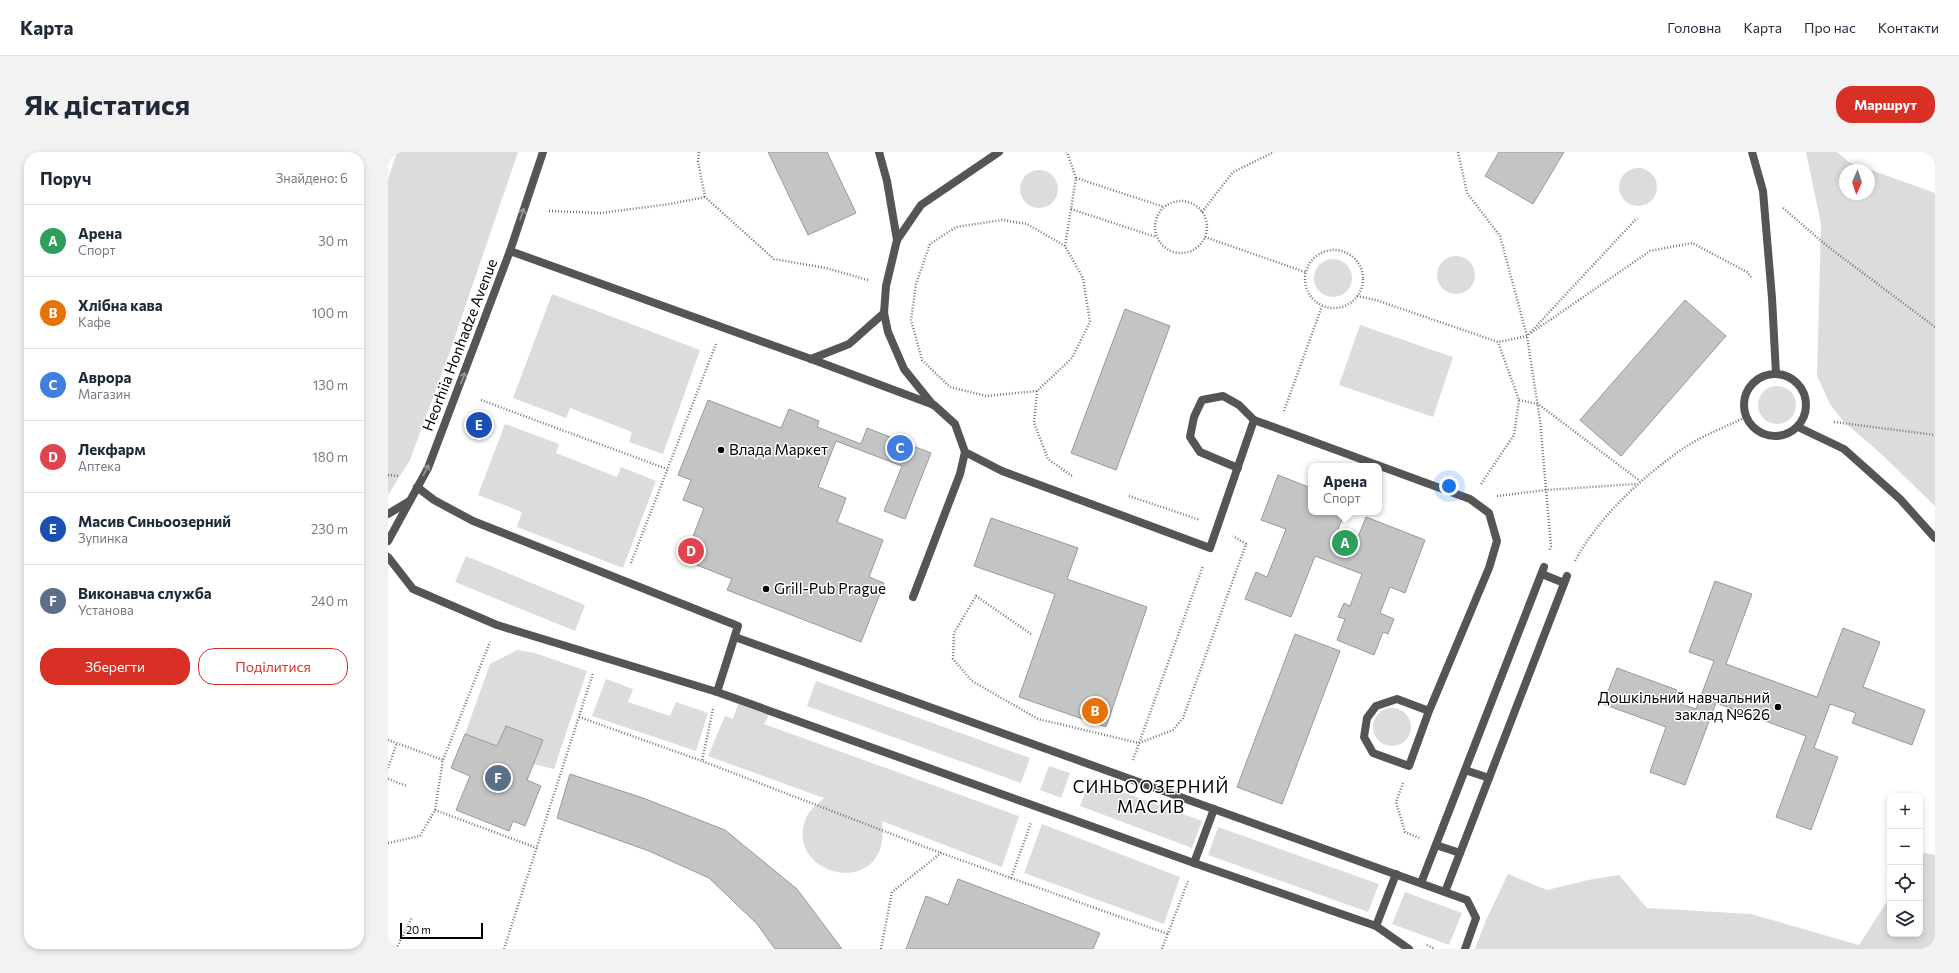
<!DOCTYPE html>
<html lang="uk">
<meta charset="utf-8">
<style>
body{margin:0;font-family:Commissioner,sans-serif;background:#f2f2f3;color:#1f2937}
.controls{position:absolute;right:12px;bottom:12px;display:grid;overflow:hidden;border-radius:8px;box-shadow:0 2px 6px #0003}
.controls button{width:36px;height:36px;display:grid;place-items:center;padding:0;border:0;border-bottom:1px solid #e0e1e3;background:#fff;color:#1f2937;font:20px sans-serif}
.compass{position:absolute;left:1451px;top:12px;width:36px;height:36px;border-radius:50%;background:#fff;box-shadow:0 2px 6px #0003;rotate:183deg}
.scale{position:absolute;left:12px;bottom:10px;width:83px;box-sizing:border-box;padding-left:4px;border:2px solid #000;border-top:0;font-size:11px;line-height:14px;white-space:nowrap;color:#000;-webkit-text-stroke:3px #fff;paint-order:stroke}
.you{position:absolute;left:1061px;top:334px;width:14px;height:14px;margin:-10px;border:3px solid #fff;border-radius:50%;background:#1a73e8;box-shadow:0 0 0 6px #1a73e833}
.badge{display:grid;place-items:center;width:26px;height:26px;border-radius:50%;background:#d93025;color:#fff;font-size:13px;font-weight:700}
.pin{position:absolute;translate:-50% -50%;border:2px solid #fff;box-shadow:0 1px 4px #0006}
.popup{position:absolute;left:920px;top:311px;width:74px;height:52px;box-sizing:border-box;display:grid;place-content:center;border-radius:8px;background:#fff;filter:drop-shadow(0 1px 3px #0005);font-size:13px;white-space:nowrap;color:#747a83}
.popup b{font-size:15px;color:#1f2937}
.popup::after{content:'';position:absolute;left:50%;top:100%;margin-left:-8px;border:8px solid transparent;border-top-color:#fff}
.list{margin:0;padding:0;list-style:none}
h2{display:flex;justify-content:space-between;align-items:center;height:52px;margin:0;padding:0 16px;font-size:17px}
h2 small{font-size:13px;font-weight:400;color:#747a83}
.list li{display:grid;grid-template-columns:26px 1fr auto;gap:12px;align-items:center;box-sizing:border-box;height:72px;padding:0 16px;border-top:1px solid #e0e1e3}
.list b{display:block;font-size:15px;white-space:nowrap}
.list p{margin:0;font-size:13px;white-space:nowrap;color:#747a83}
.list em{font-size:13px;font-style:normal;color:#747a83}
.actions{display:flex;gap:8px;padding:12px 16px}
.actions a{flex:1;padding:9px 0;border:1px solid #d93025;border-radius:16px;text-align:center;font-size:14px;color:#d93025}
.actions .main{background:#d93025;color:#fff}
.icon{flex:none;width:22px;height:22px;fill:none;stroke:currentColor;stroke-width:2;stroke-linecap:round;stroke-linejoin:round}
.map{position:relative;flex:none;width:1547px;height:797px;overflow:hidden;border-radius:16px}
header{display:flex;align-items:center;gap:24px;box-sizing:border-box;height:56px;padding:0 20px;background:#fff;border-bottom:1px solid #e0e1e3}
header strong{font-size:19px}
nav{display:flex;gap:22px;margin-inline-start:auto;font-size:14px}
.intro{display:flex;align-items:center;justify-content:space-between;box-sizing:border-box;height:96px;padding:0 24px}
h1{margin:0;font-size:28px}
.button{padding:10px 18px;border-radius:16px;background:#d93025;color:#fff;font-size:14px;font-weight:700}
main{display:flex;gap:24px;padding:0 24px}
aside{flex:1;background:#fff;border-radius:16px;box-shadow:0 2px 6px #0003}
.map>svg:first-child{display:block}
.green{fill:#dcdcdc;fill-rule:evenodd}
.building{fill:#c4c4c4;stroke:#999}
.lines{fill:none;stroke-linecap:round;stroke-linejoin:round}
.path{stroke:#777;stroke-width:2.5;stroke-dasharray:1 2;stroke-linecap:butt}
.service{stroke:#555;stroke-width:8}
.pedestrian{stroke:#555;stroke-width:8}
.tertiary{stroke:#555;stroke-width:8}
.oneway{stroke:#999}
.poi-dot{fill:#000;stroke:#fff;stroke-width:1.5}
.labels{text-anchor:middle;stroke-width:3;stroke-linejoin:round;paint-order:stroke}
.street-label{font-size:15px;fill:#000;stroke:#fff}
.poi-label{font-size:15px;fill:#000;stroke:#fff;text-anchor:start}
.quarter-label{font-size:17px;letter-spacing:1px;fill:#000;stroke:#fff}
</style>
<header>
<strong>Карта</strong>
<nav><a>Головна</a><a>Карта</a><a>Про нас</a><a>Контакти</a></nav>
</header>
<div class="intro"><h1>Як дістатися</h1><a class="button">Маршрут</a></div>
<main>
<aside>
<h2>Поруч<small>Знайдено: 6</small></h2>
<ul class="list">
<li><span class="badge" style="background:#2e9e5b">A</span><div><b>Арена</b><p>Спорт</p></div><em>30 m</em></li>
<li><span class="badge" style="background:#e8710a">B</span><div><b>Хлібна кава</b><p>Кафе</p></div><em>100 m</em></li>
<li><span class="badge" style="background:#3f7fe0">C</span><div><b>Аврора</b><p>Магазин</p></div><em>130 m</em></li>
<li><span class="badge" style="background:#e0444e">D</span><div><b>Лекфарм</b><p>Аптека</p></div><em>180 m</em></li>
<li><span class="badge" style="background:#1a4fb4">E</span><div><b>Масив Синьоозерний</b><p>Зупинка</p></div><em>230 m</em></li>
<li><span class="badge" style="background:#5c6f8a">F</span><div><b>Виконавча служба</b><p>Установа</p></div><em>240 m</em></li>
</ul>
<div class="actions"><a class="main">Зберегти</a><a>Поділитися</a></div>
</aside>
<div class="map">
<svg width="1547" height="797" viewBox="0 0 1547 797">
<rect width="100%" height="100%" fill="#fff"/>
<g class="green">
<polygon points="9,0 130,0 61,202 22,308 0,343 0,27"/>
<path d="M1418,0H1449L1461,10L1547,41V354L1490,299L1456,270L1442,252L1429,224L1433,72ZM1457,18H1481V42H1457Z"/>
<circle cx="1250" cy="35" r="19"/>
<circle cx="651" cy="37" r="19"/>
<circle cx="1068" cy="123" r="19"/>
<circle cx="945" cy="126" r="19"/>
<polygon points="164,142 312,198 275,302 241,290 244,280 182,256 178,266 125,246"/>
<polygon points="972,173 1065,205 1045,265 951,233"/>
<circle cx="1389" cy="253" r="19"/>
<polygon points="117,272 171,292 168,301 229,325 233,315 268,329 235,416 129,375 134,360 90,343"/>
<polygon points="78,404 197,453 187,479 67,430"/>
<polygon points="129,498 147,501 199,519 166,617 145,612 155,588 118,574 109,594 77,582 102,512"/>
<polygon points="218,527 245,537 240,550 282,564 288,550 320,561 308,599 204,564"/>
<polygon points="428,529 642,606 633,631 419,554"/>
<path d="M350,552L381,563L376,572L631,664L614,715L494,669C505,750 394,726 418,666C422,657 430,652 436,646L320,604L337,564L345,567Z"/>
<circle cx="1004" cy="575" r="19"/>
<polygon points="661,614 682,621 673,646 652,638"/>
<polygon points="702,628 814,669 804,696 692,654"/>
<polygon points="654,672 792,725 776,772 636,721"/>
<polygon points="830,675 991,732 980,760 820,703"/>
<polygon points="1532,700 1547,703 1547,797 1087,797 1098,768 1120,722 1159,738 1200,728 1231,723 1259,756 1363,762 1471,793 1502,745 1502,782 1532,782"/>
<polygon points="1017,740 1074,761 1061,793 1004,772"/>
</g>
<g class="building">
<polygon points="380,0 439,0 468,61 420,83"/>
<polygon points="1111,0 1176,0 1145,52 1097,24"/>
<polygon points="1297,148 1338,184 1233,304 1192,268"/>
<polygon points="737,157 782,174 728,318 683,301"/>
<polygon points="320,248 393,276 401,257 431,269 429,275 473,292 479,276 543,301 517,367 496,359 514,314 448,289 430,335 458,346 449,370 495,388 481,425 496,431 473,490 339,438 344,427 296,408 316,356 295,348 303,328 290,323"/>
<polygon points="890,323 923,336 923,360 957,360 950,377 970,385 978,365 1037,388 1017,441 1002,435 992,461 1006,467 1000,482 995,480 986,503 949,488 957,467 950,465 956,451 962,454 974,422 927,404 903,465 857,447 868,420 879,425 898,377 873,368"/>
<polygon points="603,366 690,396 679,427 759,455 718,575 631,545 667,442 586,414"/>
<polygon points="1327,429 1364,442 1338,512 1429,545 1455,476 1492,490 1475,535 1537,558 1524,593 1464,571 1468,561 1442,552 1426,596 1450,605 1423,678 1388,665 1418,584 1328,551 1297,633 1262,620 1278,575 1215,552 1229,516 1289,538 1284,549 1308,557 1326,509 1301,500"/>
<polygon points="907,482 952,499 894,652 849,635"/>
<polygon points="118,574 155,588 139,628 153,634 137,674 125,669 121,679 68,658 82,624 63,616 77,582 109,594"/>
<polygon points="182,622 255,646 337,678 409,737 454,797 387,797 369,772 321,726 261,699 169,666"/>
<polygon points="570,727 712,781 705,797 518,797 538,744 560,753"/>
</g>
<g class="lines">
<g class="path">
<polyline points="311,0 310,9 317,45 386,107 438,116 480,128"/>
<polyline points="1070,0 1079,41 1112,84 1139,184 1152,268 1163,394 1161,399"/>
<polyline points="688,26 776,55"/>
<circle cx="793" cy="75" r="26"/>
<polyline points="1395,56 1439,94 1547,175"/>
<polyline points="683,57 768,85"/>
<polyline points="161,59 213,61 282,52 317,45"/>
<polyline points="814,60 845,20 886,0"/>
<polyline points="817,85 917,120"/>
<polyline points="677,94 639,72 614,68 568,75 542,92 528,132 523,168 534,208 562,235 598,244 649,239 684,206 702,170 695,126 677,94 688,26 679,0"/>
<circle cx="946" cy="127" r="29"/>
<polyline points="969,144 988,148 1110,190 1139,184 1249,66"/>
<polyline points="1143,181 1262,99 1304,91 1359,120 1363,125"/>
<polyline points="649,239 646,271 660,307 684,324"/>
<polyline points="93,248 279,317"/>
<polyline points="1131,248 1150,252 1252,329"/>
<polyline points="896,259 934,154"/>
<polyline points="1446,270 1547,283"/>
<polyline points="0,323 12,324"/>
<polyline points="1093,332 1126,283 1131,248 1110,190"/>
<polyline points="741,344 812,368"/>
<polyline points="1109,344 1158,338 1248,332"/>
<path d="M1187,409C1209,367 1254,325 1293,298C1313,284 1337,275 1358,265"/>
<polyline points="243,411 328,192"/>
<polyline points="643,482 588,444 566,481 565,507 584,529 650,567 751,591 785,578 795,566 858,392 845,384"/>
<polyline points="325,557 314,609 553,701"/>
<polyline points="191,565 314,609"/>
<polyline points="0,588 55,608"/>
<polyline points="745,608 815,414"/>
<polyline points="0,616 9,591"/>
<polyline points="0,627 19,634"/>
<polyline points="1015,631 1008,650 1017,680 1031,686"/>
<polyline points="47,658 149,696"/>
<polyline points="0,691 32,684 47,658 55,608 102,490"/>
<polyline points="623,726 643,671"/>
<polyline points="1039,793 1047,797"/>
<polyline points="8,797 24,765"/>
<polyline points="116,797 205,521"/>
<polyline points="493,797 504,740 553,701 780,782"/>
<polyline points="774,797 800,729"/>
</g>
<g class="service">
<polyline points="491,0 499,29 509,88"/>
<polyline points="1364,0 1375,39 1384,146 1388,222"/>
<polyline points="122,99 423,207 546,253 567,272 577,300 572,322 525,445"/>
<polyline points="423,207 461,192 496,161"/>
<circle cx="1387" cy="253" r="31"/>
<polyline points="545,253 516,217 500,180 496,161 498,134 509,88 533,53 611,0"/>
<polyline points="1410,275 1456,297 1512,347 1547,386"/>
<polyline points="577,300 614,319 822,396 866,268 1082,347 1101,361 1109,389 1101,416 1041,559 1021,614 985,601 976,585 979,566 988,554 1009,547 1041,559"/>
<polyline points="850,316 812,300 802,285 806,265 814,248 835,244 851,253 866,268"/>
</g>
<g class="pedestrian">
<polyline points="29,335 46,348 85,369 350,474 329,540"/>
<polyline points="0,405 25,437 109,473 329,540 806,711 988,774 1021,797"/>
<polyline points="1154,422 1176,431"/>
<polyline points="347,485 1079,748 1088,766 1077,797"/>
<polyline points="1077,618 1101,626"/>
<polyline points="1048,693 1072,701"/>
<polyline points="806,711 826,657"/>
<polyline points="1033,731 1156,415"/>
<polyline points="1057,740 1179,424"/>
<polyline points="988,774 1008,722"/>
</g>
<g class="tertiary">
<polyline points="0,362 20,350"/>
<polyline points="0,389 40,316 122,99 155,0"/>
</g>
</g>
<defs><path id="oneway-shaft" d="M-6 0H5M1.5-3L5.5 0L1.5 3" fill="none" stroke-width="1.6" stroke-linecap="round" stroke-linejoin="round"/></defs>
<g class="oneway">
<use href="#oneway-shaft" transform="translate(134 62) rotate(-72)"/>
<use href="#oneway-shaft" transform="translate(75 226) rotate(-70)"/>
<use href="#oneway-shaft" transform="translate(38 318) rotate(-62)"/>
</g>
<g class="poi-dot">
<circle cx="333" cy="298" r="4"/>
<circle cx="378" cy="437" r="4"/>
<circle cx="1390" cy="555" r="4"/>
</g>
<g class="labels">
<g class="street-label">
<text transform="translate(72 193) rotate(-69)" y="5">Heorhiia Honhadze Avenue</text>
</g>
<g class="poi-label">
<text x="341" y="303">Влада Маркет</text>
<text x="386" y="442">Grill-Pub Prague</text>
<text x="1382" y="551" text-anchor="end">Дошкільний навчальний<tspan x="1382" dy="17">заклад №626</tspan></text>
</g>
<g class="quarter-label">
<text x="763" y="641">СИНЬООЗЕРНИЙ<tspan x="763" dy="20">МАСИВ</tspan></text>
</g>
</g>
</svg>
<div class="controls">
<button>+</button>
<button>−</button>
<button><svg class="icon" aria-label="locate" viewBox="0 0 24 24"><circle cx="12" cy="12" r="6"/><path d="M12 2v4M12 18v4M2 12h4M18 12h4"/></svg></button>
<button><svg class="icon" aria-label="layers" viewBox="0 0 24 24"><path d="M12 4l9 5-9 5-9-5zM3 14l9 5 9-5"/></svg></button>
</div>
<svg class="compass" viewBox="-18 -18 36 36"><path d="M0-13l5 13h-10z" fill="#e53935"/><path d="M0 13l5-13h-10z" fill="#747a83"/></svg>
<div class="scale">20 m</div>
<div class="you"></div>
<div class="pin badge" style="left:957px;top:391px;background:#2e9e5b">A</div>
<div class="popup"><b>Арена</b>Спорт</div>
<div class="pin badge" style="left:707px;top:559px;background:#e8710a">B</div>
<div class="pin badge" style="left:512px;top:296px;background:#3f7fe0">C</div>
<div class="pin badge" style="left:303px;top:399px;background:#e0444e">D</div>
<div class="pin badge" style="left:91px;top:273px;background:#1a4fb4">E</div>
<div class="pin badge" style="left:110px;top:626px;background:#5c6f8a">F</div>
</div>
</main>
